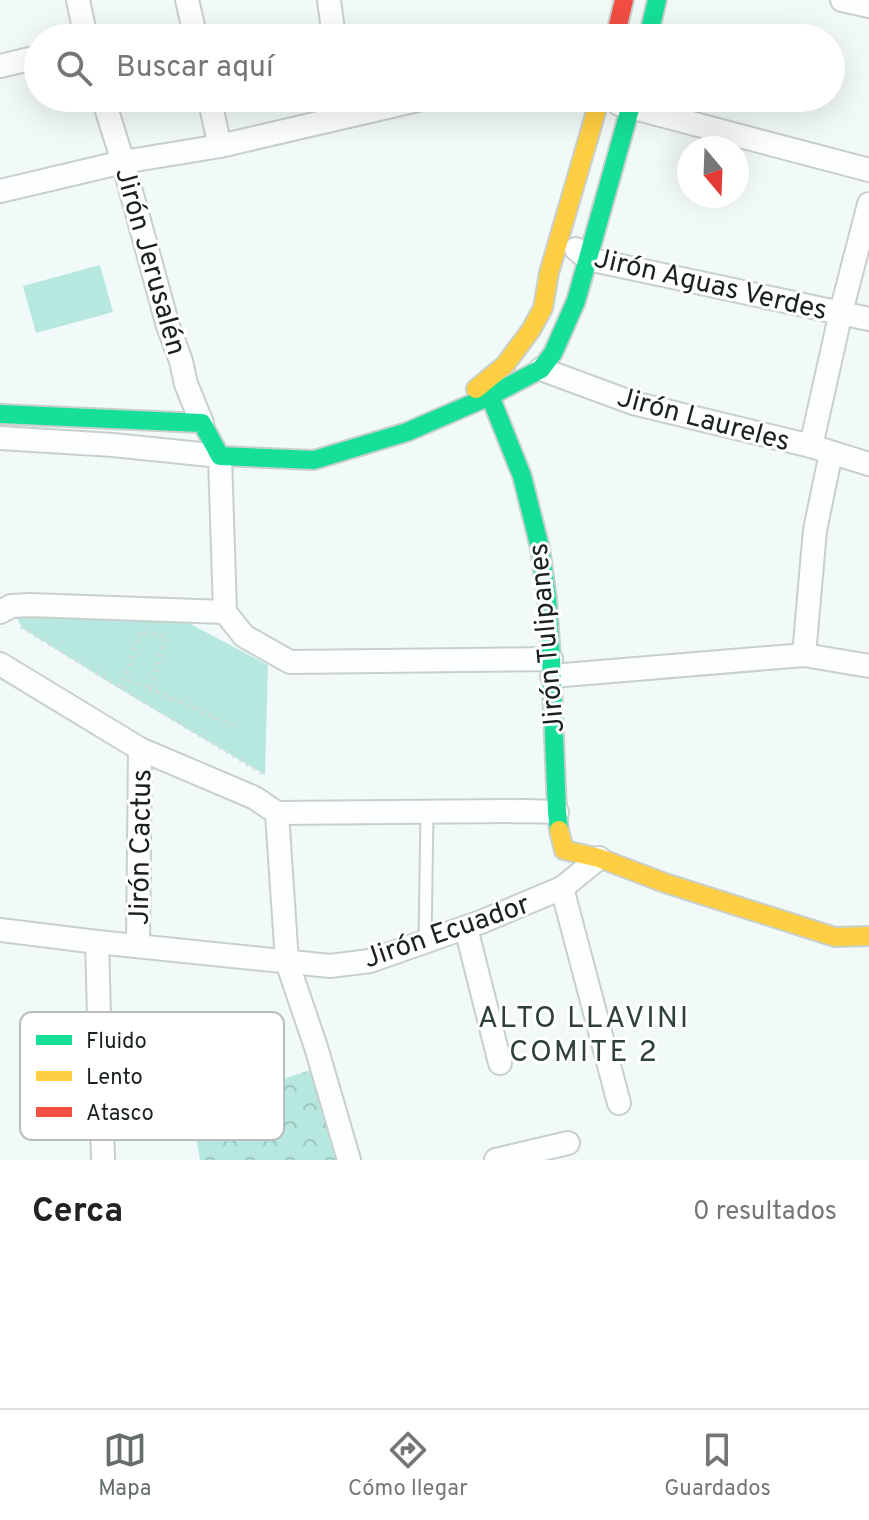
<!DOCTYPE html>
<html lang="es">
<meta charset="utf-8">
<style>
body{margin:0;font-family:Overpass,sans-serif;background:#f2f2f2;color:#222}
.compass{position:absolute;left:677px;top:136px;width:72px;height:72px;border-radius:50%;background:#fff;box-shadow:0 8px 32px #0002;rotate:161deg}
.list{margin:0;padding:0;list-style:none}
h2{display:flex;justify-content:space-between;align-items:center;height:104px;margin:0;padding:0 32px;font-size:34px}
h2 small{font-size:26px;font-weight:400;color:#767676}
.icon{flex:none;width:44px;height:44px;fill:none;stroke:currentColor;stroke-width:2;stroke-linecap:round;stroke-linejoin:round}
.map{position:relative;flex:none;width:869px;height:1160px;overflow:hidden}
.search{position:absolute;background:#fff;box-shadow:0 8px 32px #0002;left:24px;right:24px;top:24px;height:88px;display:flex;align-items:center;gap:20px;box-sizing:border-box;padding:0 28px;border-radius:44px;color:#767676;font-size:30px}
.sheet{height:248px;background:#fff}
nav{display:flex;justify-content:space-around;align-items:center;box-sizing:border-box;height:112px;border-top:2px solid #e0e0e0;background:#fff;font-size:22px;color:#767676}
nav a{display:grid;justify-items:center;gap:4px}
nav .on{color:#656e6c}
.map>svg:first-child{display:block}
.park{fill:url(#park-crowns)}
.pitch{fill:#b6e8df}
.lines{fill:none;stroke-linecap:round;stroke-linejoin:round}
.lane-casing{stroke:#c8d0ce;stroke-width:15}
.street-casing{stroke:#c8d0ce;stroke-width:26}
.fast-casing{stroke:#c8d0ce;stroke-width:22}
.slow-casing{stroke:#c8d0ce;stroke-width:22}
.jam-casing{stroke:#c8d0ce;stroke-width:22}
.path{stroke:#d8dad9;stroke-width:4;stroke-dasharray:2 6;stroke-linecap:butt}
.lane{stroke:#fdfefe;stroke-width:11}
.street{stroke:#fdfefe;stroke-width:22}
.fast{stroke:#16e098;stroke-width:18}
.slow{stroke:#ffcf43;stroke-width:18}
.jam{stroke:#f24e42;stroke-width:18}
.labels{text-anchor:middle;stroke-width:6;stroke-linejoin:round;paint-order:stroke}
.street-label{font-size:28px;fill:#1a2220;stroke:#fff}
.neighbourhood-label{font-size:30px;letter-spacing:2px;fill:#2e403c;stroke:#fff}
.key{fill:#fff;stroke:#babdbc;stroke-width:2}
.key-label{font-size:22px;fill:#1a2220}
</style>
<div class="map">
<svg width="869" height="1160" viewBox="0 0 869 1160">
<defs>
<pattern id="park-crowns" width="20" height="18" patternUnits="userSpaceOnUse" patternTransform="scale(2)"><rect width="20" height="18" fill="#b6e8df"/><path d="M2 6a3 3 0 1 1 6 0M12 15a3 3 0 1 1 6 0" fill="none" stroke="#9cc7bf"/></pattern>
</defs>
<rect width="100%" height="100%" fill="#f1faf8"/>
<polygon class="park" points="316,1068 347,1160 200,1160 191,1110"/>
<g class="pitch">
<polygon points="100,265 113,312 36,333 23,286"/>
<polygon points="23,611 179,618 268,665 265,775 120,689 22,628 17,618"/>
</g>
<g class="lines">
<g class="lane-casing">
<polyline id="lane" points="425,942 427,812"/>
</g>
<g class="street-casing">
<g id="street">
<polyline points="78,0 86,38"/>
<polyline points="187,0 196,38"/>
<polyline points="329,0 334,38"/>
<polyline points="842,0 869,6"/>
<polyline points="0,66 38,57"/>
<polyline points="103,98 123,162 168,326 181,361 186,384 202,423"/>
<polyline points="209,98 220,146"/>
<polyline points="619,104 869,170"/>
<polyline points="0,191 123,162 220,146 426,98"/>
<polyline points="576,249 588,259 869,319"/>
<polyline points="541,369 633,403 811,446 869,464"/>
<polyline points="0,438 113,445 220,456 225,612 244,636 290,662 551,659"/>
<polyline points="811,446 841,312 869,204"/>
<polyline points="0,612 11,606 30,605 225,612"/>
<polyline points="804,655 815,530 831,453"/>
<polyline points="0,664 140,749 255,798 277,813 524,811 557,812"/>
<polyline points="552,676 804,655 869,666"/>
<polyline points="277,813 287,962 316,1047 349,1160"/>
<polyline points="562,888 619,1103"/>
<polyline points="466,928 500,1063"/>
<polyline points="0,930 97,942 330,966 370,961 481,922 562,888 599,858"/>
<polyline points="97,942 103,1160"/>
<polyline points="138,946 140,749"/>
<polyline points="496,1160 568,1143"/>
</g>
</g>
<g class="fast-casing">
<g id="fast">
<polyline points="648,38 657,0"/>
<polyline points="490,396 522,476 540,548 547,599 551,659 557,812 559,830"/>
<polyline points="0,414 202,423 220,456 314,460 407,432 490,396 541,369 553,353 576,301 633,98"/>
</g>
</g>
<g class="slow-casing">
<g id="slow">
<polyline points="476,389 505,365 531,330 543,308 549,273 600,98"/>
<polyline points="559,830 564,850 599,858 665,883 835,937 869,936"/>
</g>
</g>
<g class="jam-casing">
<polyline id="jam" points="615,38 624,0"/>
</g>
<g class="path">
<polyline points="21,627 265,775"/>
<polyline points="121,688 141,632 166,636 150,689 124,679"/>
<polyline points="150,689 232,725"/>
</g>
<use href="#lane" class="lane"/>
<use href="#street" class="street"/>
<use href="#fast" class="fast"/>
<use href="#slow" class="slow"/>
<use href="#jam" class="jam"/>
</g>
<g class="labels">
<g class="street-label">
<text transform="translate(152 261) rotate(74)" y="10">Jirón Jerusalén</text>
<text transform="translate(711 283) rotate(13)" y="10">Jirón Aguas Verdes</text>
<text transform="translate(704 418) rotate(15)" y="10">Jirón Laureles</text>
<text transform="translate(545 638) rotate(-95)" y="10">Jirón Tulipanes</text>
<text transform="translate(139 847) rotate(-89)" y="10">Jirón Cactus</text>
<text transform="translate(446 930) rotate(-19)" y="10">Jirón Ecuador</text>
</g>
<g class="neighbourhood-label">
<text x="584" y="1027">ALTO LLAVINI<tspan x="584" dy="34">COMITE 2</tspan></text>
</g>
</g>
<rect x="20" y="1012" width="264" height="128" rx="12" class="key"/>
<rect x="36" y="1035" width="36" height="10" fill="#16e098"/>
<rect x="36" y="1071" width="36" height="10" fill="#ffcf43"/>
<rect x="36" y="1107" width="36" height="10" fill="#f24e42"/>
<g class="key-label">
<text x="86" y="1048">Fluido</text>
<text x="86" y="1084">Lento</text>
<text x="86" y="1120">Atasco</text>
</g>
</svg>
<svg class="compass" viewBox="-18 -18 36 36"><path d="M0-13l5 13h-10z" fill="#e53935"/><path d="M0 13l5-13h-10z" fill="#767676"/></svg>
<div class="search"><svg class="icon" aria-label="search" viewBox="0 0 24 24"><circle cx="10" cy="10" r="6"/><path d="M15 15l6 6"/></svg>Buscar aquí</div>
</div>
<section class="sheet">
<h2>Cerca<small>0 resultados</small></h2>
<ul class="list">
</ul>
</section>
<nav>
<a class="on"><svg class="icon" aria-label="map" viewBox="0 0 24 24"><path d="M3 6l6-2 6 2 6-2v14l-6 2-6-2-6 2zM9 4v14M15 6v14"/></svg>Mapa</a>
<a><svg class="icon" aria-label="directions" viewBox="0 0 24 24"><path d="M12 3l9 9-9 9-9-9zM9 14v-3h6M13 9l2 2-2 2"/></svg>Cómo llegar</a>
<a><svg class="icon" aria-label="saved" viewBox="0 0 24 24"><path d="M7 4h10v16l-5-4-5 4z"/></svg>Guardados</a>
</nav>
